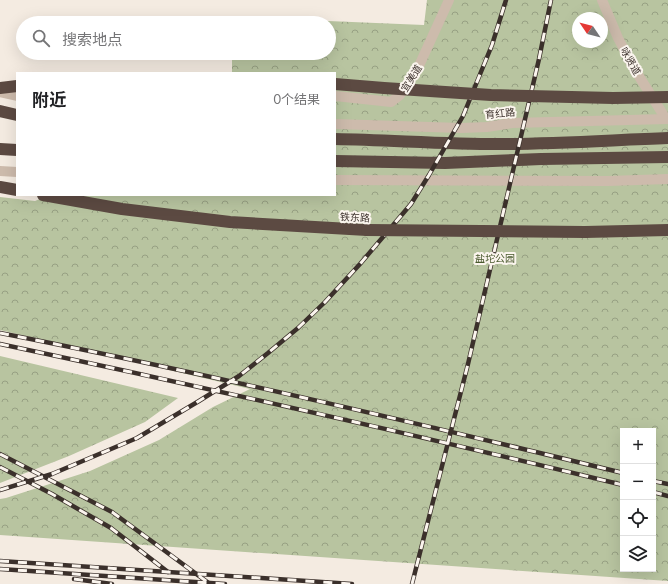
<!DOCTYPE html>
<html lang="zh">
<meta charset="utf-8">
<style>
body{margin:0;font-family:Lato,"Noto Sans SC",sans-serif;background:#f2f2f2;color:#202124}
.controls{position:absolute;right:12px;bottom:12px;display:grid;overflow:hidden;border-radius:0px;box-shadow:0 4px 16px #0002}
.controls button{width:36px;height:36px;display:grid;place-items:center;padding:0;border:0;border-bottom:1px solid #e0e0e0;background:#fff;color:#202124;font:20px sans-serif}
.compass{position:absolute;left:572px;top:12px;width:36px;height:36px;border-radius:50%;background:#fff;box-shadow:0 4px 16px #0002;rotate:305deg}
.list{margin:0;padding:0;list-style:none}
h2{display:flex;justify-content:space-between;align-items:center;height:52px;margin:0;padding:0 16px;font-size:17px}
h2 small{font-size:13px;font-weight:400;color:#757577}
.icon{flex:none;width:22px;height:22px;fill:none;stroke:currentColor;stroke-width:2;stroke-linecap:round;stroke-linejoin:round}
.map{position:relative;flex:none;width:668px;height:584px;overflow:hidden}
.search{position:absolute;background:#fff;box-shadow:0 4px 16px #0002;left:16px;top:16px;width:320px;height:44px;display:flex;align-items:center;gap:10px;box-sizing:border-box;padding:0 14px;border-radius:22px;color:#757577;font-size:15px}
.panel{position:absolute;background:#fff;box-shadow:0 4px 16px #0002;left:16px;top:72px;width:320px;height:124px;border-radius:0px}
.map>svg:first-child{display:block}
.forest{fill:url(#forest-crowns);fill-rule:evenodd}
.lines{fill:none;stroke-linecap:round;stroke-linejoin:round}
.minor{stroke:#cdbbac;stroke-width:10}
.highway{stroke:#5c4a42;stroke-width:12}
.rail-casing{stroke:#3b302b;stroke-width:4.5}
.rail{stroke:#fbf5ee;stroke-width:3;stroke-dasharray:9;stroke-linecap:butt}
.highway-bridge{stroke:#5c4a42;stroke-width:12}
.labels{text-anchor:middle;stroke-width:4;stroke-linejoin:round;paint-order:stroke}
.street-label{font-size:10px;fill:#3b302b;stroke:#fbf5ee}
.park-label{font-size:10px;fill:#4a5a2e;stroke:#fbf5ee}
</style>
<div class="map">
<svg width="668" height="584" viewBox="0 0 668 584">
<defs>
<pattern id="forest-crowns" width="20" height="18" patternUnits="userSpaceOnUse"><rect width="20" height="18" fill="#b8c4a0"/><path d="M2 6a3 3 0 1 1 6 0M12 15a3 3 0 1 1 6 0" fill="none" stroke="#97a083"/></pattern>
</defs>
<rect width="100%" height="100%" fill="#f4ebe1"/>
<g class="forest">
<path d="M427,0H668V581L0,535V499L6,498L90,471L159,440L213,407L250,389L0,330V197L35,201L49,195H335V73H232V53H329V23H239L256,18L424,25ZM578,18H602V42H578ZM623,431H653V569H623Z"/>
<polygon points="0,356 178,398 145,422 69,456 0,483"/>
</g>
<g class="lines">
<g class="minor">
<polyline points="602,0 618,38 635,70 666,119"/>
<polyline points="0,92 17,96"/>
<polyline points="335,96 391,102 400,95 418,68 449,0"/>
<polyline points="335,124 461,128 487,127 512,123 668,119"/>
<polyline points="0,171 17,172"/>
<polyline points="335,180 608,181 668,179"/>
</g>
<g class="highway">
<polyline points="0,88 17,86"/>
<polyline points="0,111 17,115"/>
<path d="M335,139C390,140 444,144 498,144C555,144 612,140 668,138"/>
<polyline points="0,149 17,150"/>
<polyline points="335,161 445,163 541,159 668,157"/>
<polyline points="0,187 17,190"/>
<polyline points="43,195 122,209 230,222 367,230"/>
<polyline points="585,232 668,230"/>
</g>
<g class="rail-casing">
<g id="rail">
<path d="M0,333C209,374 416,423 623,473"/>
<path d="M0,344C208,388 416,435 623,485"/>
<polyline points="0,454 112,512 210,584"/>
<polyline points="0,467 52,494 111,528 168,572"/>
<polyline points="653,481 668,484"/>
<polyline points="0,490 52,474 137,438 199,401 239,376 268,353 298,328 325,302 360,264 411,204 429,175 463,116 492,45 506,0"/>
<polyline points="653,492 668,496"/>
<polyline points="0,561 352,584"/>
<polyline points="0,569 225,584"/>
<polyline points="74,579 112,584"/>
<polyline points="412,584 468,364 539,59 551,0"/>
</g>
</g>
<use href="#rail" class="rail"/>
<g class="highway-bridge">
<polyline points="335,84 384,88 491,95 613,98 668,97"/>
<polyline points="367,230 585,232"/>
</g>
</g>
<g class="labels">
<g class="street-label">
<text transform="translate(631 61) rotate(61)" y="4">咏贤道</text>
<text transform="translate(411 78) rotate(-58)" y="4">宜美道</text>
<text transform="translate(500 113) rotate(-6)" y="4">育红路</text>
<text transform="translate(355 217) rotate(3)" y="4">铁东路</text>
</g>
<g class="park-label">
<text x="495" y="262">盐坨公园</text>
</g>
</g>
</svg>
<div class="controls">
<button>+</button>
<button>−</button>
<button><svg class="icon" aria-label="locate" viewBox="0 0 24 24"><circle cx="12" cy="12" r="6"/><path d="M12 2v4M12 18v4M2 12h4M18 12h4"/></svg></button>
<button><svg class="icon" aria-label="layers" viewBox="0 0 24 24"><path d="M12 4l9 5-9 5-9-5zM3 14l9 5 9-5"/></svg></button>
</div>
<svg class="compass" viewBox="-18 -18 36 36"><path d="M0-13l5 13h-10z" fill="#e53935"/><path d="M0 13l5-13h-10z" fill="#757577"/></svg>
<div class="search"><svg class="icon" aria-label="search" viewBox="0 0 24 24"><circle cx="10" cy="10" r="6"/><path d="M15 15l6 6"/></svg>搜索地点</div>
<section class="panel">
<h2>附近<small>0个结果</small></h2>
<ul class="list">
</ul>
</section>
</div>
